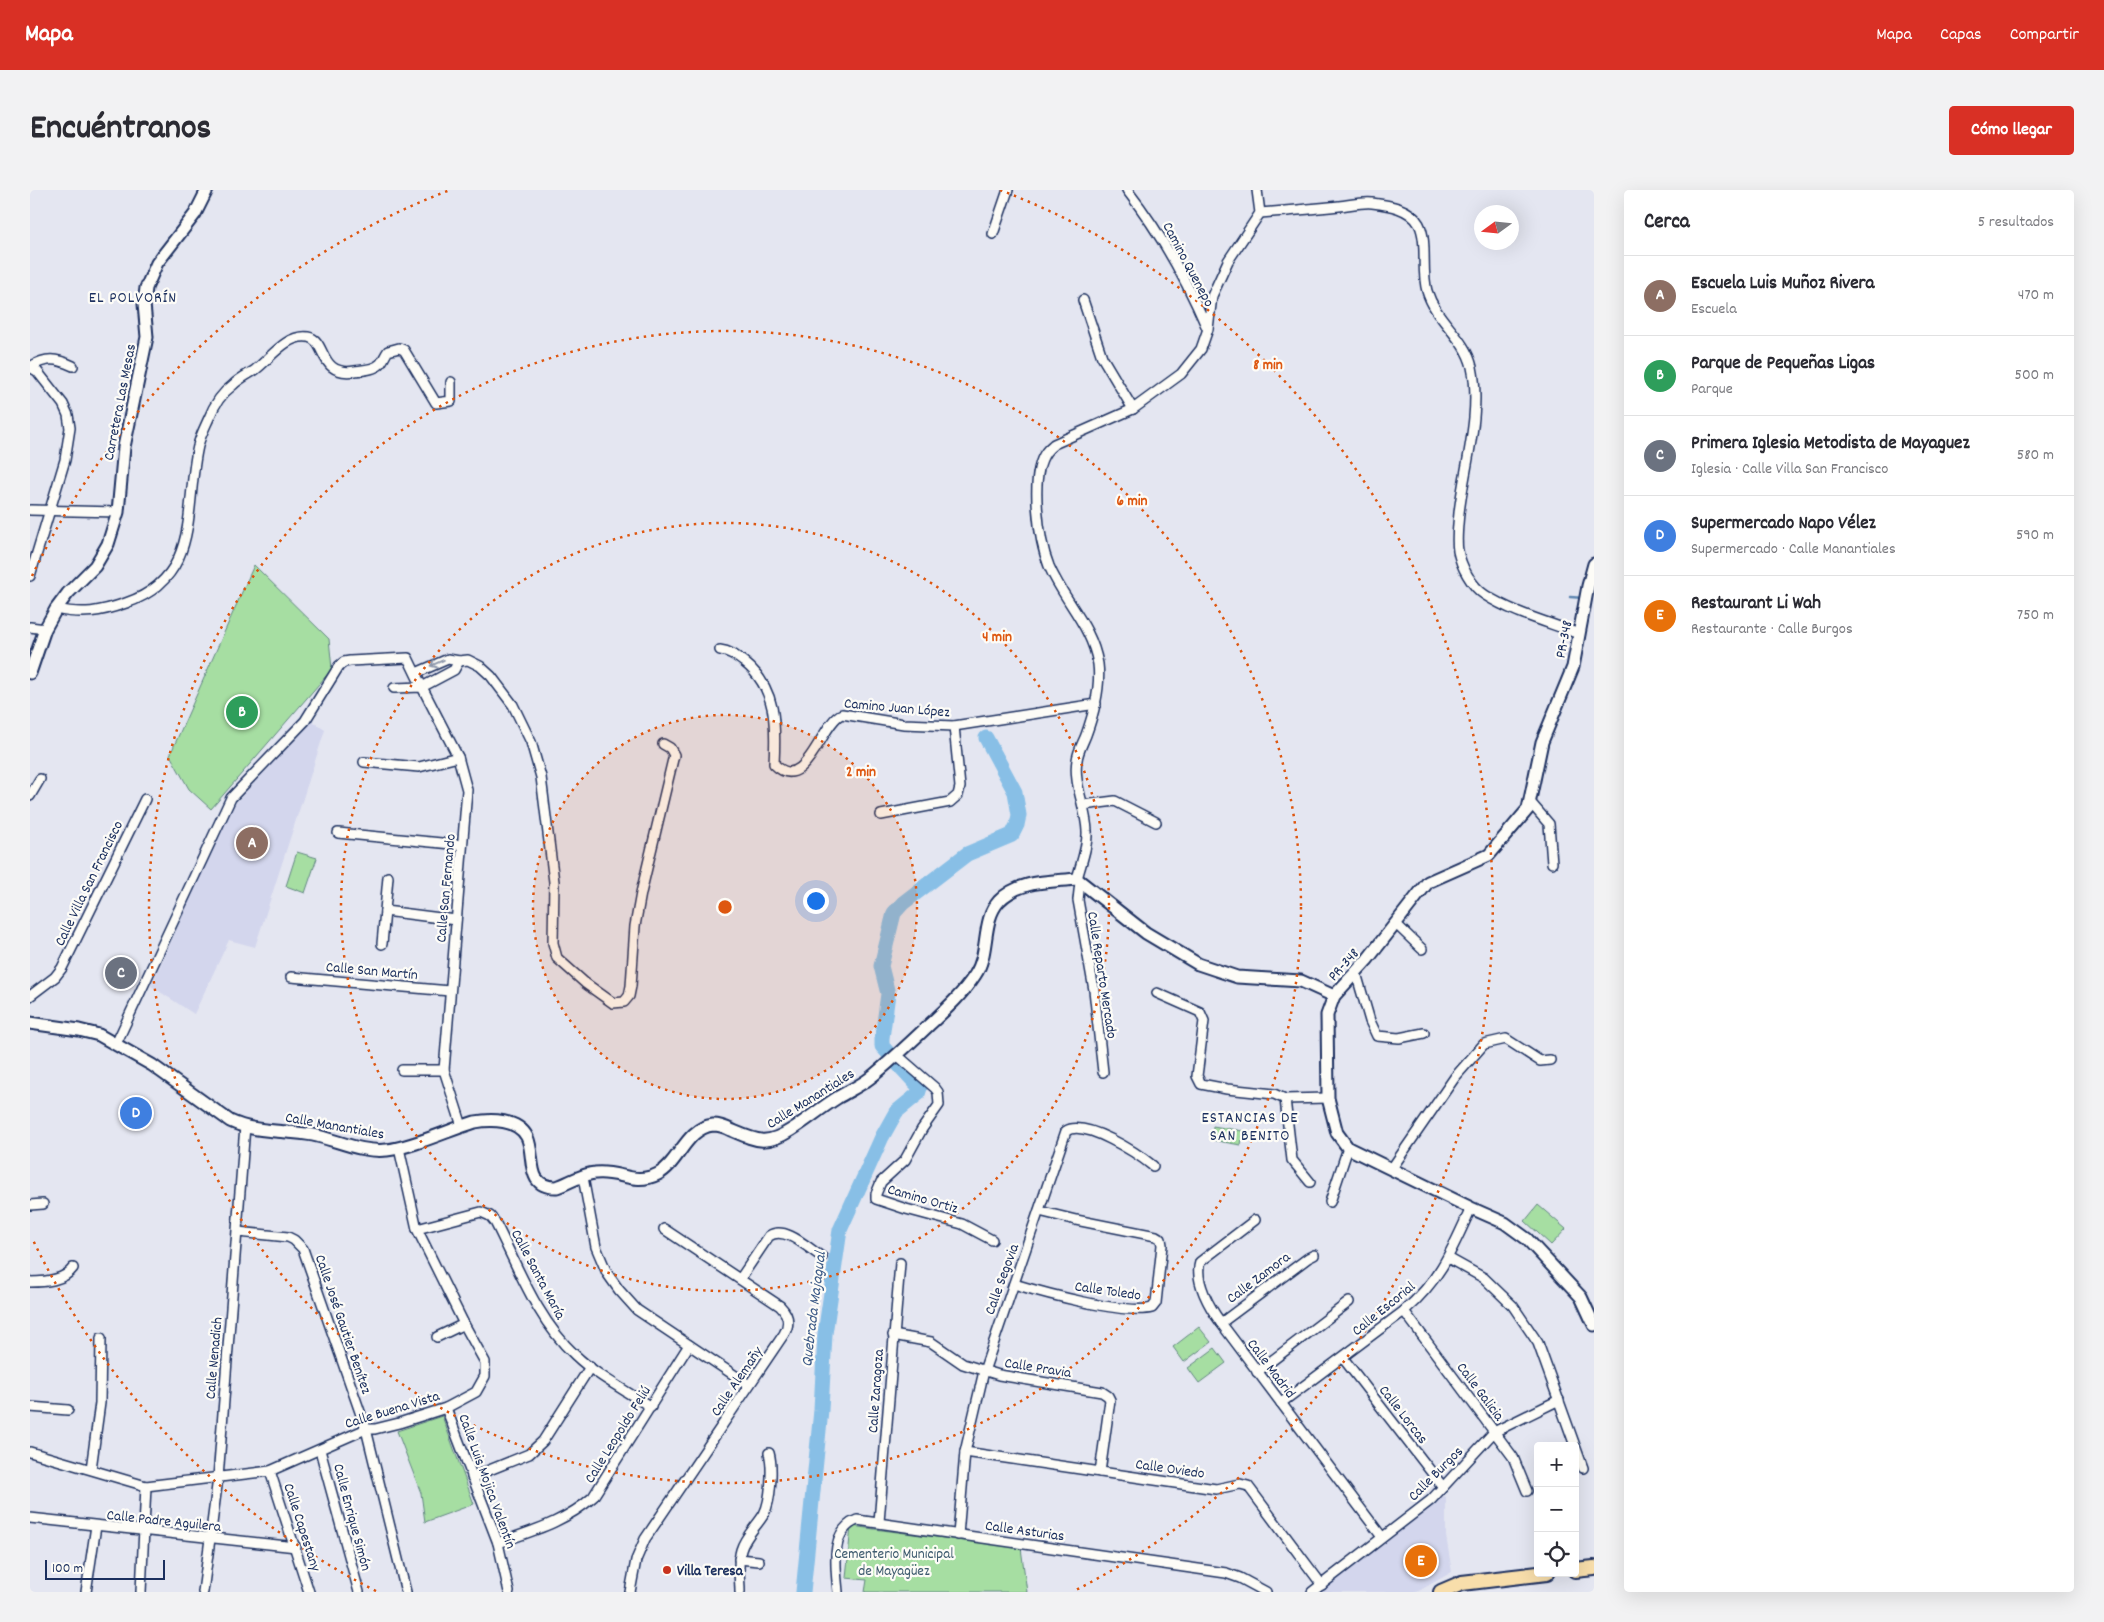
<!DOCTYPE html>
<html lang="es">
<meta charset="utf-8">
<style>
body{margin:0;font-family:Dekko,sans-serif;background:#f2f2f3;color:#2b2b33}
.controls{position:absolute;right:15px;bottom:15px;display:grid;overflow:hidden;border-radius:5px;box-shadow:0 5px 20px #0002}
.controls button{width:45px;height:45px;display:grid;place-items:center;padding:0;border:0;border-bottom:1px solid #e1e1e2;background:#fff;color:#2b2b33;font:25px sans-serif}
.compass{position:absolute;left:1444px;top:15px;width:45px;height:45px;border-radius:50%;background:#fff;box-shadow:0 5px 20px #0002;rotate:255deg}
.scale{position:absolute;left:15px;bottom:12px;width:120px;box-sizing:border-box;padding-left:5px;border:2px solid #1b2f5e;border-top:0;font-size:14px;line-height:18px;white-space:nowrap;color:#1b2f5e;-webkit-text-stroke:4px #fdfcf7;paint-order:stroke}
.you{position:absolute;left:785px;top:710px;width:18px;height:18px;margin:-12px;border:4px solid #fff;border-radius:50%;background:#1a73e8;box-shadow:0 0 0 8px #1a73e833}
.badge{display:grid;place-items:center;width:32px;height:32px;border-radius:50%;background:#d93025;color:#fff;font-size:16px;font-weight:700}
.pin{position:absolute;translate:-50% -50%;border:2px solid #fff;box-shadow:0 1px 5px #0006}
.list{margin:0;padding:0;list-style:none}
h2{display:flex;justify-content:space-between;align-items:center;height:65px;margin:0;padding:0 20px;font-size:21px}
h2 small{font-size:16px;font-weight:400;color:#7c7c81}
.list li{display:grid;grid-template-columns:32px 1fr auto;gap:15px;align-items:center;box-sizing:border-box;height:80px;padding:0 20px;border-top:1px solid #e1e1e2}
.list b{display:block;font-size:19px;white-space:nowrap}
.list p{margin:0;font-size:16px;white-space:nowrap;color:#7c7c81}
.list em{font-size:16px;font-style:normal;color:#7c7c81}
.icon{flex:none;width:28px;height:28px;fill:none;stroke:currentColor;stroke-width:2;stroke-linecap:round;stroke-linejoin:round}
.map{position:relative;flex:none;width:1564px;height:1402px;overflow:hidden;border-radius:5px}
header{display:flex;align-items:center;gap:30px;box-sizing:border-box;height:70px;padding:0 25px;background:#d93025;color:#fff}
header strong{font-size:24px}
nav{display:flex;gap:28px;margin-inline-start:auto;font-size:18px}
.intro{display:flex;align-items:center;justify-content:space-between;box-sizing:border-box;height:120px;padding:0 30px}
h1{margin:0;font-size:35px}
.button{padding:12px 22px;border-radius:5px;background:#d93025;color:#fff;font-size:18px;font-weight:700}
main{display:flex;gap:30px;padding:0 30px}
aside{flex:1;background:#fff;border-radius:5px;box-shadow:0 5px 20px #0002}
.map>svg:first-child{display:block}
.built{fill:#d3d6ed}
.green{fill:#a6dea2;stroke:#608680}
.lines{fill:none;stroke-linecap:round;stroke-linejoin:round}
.stream{stroke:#5c85b0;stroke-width:2.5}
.river{stroke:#88bfe6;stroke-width:15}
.minor-casing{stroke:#1b2f5e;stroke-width:12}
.tertiary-casing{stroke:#1b2f5e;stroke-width:15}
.primary-casing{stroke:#1b2f5e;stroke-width:18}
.minor{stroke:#fdfcf7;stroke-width:9}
.tertiary{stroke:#fdfcf7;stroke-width:11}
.primary{stroke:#f8deab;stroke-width:14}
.oneway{stroke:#8c96aa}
.ring{fill:none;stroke:#de5710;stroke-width:2.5;stroke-dasharray:2.5 5}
.poi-dot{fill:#c8321e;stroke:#fdfcf7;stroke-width:2}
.labels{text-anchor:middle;stroke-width:4.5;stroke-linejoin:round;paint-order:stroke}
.street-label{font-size:15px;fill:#1b2f5e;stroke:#fdfcf7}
.park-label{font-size:15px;fill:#3e5b6f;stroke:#fdfcf7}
.poi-label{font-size:15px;font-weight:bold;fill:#1b2f5e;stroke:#fdfcf7;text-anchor:start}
.neighbourhood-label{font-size:16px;letter-spacing:1px;fill:#1b2f5e;stroke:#fdfcf7}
.water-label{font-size:16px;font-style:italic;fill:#3c5a87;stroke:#fdfcf7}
.centre{fill:#de5710;stroke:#fdfcf7;stroke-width:2.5}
.ring-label{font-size:15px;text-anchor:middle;font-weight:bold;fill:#de5710;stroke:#fdfcf7;stroke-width:4.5;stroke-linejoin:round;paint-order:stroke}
</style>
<header>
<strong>Mapa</strong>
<nav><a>Mapa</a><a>Capas</a><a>Compartir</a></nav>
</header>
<div class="intro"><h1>Encuéntranos</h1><a class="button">Cómo llegar</a></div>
<main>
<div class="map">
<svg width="1564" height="1402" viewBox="0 0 1564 1402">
<rect width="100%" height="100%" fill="#e4e6f1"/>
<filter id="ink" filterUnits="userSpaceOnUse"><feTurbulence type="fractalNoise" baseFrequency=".02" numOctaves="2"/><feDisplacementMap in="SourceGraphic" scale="10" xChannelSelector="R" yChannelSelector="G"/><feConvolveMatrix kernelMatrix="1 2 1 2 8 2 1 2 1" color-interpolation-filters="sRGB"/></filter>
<g filter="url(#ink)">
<g class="built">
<polygon points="280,530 295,540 225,757 199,750 164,824 121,796 201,618 274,539"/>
<polygon points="1414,1306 1416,1307 1416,1346 1422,1382 1387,1402 1290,1402 1386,1329"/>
</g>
<g class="green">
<polygon points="224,375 299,449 302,479 181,619 159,599 140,565"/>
<polygon points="267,662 287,668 275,703 256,696"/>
<polygon points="1183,936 1213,941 1211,955 1181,950"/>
<polygon points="1508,1015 1536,1039 1521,1055 1495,1031"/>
<polygon points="1169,1137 1181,1152 1154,1172 1143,1157"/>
<polygon points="1185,1158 1196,1173 1169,1193 1158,1178"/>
<polygon points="412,1226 444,1314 395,1332 391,1303 367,1241"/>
<polygon points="821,1336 991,1358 997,1402 835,1402 837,1390 816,1388"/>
</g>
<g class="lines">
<polyline class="stream" points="1540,407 1554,408"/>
<g class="river">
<polyline points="859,864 852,856 852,848 858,804 851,776 864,723 873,713 937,664 982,645 987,635 989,625 985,602 956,548"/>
<polyline points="773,1402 791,1220 795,1144 810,1040 852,947 866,922 888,904 890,898 866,872"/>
</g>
<g class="minor-casing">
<g id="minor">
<path d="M1097,0C1130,42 1156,89 1177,138"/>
<path d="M1230,23C1256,21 1282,19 1309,16C1320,15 1332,12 1342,13C1359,15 1380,18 1389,34C1398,51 1391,81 1397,101C1406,131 1435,147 1442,177C1452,223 1434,278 1429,323C1428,335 1426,349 1428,361C1431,376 1441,396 1455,405C1483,423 1518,432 1549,444"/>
<polyline points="963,44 978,0"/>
<polyline points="1053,110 1072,167 1103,219"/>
<polyline points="0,177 7,181 33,214 38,225 40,238 35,270 0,386"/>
<path d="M0,177C16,167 26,168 43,176"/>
<polyline points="0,320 88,322"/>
<path d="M26,419C53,425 70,422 96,413C172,387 154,317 168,256C170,246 175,237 179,228C184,215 192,203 203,195C209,189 217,185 225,180C240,169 256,144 278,147C297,150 288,187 325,181C332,180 344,180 350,174C353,171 355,165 358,161L369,158L374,160L406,213L421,211V192"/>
<polyline points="0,437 15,439"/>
<path d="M690,460C700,461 706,466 714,472C747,498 746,535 744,574C776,606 791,532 812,524L874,534L924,536L1066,514"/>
<polyline points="386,483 418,469 429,471 438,470 450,476 461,486 483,515 501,552 511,587 524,692 523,753 527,768 555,793 583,813 594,812 599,806 601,796 605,736 611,703 644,565 640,558 633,554"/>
<polyline points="364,498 392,497 428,567 437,600 414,880 432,936"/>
<polyline points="334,572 389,577 428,567"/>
<polyline points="0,606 10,589"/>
<polyline points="1500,612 1519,634 1522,673"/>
<polyline points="1053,615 1085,611 1126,632"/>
<polyline points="851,625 920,612 928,605 930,597 924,536"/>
<polyline points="308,643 432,655"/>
<path d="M1047,689C1051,673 1058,656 1057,641C1056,617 1043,594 1047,570C1048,561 1053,553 1056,545C1064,523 1071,498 1068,474C1062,436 1034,411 1019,376C1009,351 999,285 1016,262C1018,259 1022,256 1024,254L1103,219L1151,184L1171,159L1178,139L1182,106L1198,71L1230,23L1227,0"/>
<polyline points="1050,692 1048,710 1064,800 1073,882"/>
<polyline points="355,721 426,730"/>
<polyline points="1366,734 1392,759"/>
<polyline points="352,754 358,687"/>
<polyline points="1326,783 1340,831 1347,846 1369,848 1394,843"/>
<polyline points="261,787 420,801"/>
<polyline points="1127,803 1170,822 1174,831 1167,886 1171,894 1197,899 1244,904 1255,909 1262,970 1280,992"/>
<polyline points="0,806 25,787 32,778 115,609"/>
<polyline points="86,854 201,608 275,531 309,476 314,472 320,471 378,468 392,497 424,480 429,471"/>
<polyline points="867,865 905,898 908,902 909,915 892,939 875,970 851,992 846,1004 846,1009 876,1019 932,1034 962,1050"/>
<polyline points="372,880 414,880"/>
<polyline points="1255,909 1298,908"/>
<polyline points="1362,978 1425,887 1454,854 1476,849 1510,871 1520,870"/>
<polyline points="553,987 566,1057 577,1083 589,1100 607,1120 719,1195"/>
<polyline points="1300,1012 1318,958"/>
<polyline points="0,1015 13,1014"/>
<path d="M1225,1030L1170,1072C1164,1091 1180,1118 1191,1133L1352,1347"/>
<path d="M387,1039L451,1022L460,1026L465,1032C488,1077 507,1130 545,1165C567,1186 595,1200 621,1217"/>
<polyline points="208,1042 258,1047 264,1050 273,1059 336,1239 376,1402"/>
<polyline points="1418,1068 1454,1088 1483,1116 1508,1153 1553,1278"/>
<path d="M710,1089L739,1046C755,1035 778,1058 792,1067"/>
<path d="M0,1092C14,1092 34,1091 43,1078"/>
<path d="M984,1094C1014,1103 1094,1125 1122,1118L1126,1113L1132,1055L1131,1049L1126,1046L1046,1030L1009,1021"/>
<polyline points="1374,1121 1483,1267 1497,1301"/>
<polyline points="1191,1133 1278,1068 1284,1065"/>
<polyline points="863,1145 901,1152 933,1174 969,1185 1072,1202 1078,1206 1080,1210 1070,1282"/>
<polyline points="407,1147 434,1134"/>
<polyline points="1313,1168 1413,1297"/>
<polyline points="1227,1182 1319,1112"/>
<path d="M1251,1213L1374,1121C1410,1090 1422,1060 1441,1018"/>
<polyline points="0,1217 38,1220"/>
<polyline points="416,1218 468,1353 479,1402"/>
<polyline points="290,1260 329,1402"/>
<polyline points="0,1262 116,1296 240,1281 336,1239 345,1239 369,1233 416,1218 446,1202 455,1186 455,1172 434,1134 387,1039 369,958"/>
<polyline points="935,1262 1186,1299 1210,1294 1218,1296 1292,1395"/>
<polyline points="61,1279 70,1213 71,1148"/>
<polyline points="240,1281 279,1402"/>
<polyline points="442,1287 499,1264 513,1251 560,1177"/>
<polyline points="0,1328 266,1357"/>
<polyline points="849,1332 870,1073"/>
<path d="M928,1345L935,1262L954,1181L1036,941C1055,929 1107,963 1123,976"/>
<path d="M468,1353C502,1341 535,1332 563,1307L659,1155"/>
<polyline points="709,1369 729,1371"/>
<polyline points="56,1402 66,1336"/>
<polyline points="111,1402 116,1296"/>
<polyline points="173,1402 188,1288 215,936"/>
<path d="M600,1402L606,1370L615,1349L754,1144C760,1134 759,1125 750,1116L634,1039"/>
<path d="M710,1402C710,1388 707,1373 711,1360C715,1346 727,1336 734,1324C741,1311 743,1277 739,1263"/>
<path d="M808,1402C806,1378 799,1341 827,1330L1196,1383L1210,1388L1236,1402"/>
<polyline points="1282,1402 1401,1310 1464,1242 1529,1210"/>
</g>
</g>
<g class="tertiary-casing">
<g id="tertiary">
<polyline points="1564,374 1558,396 1543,477 1512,552 1498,619 1459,665 1398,692 1337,770 1304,806 1297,825 1298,908 1307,943 1318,958 1441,1018 1475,1033 1497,1049 1551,1107 1564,1135"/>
<polyline points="0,483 15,439 26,419 38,403 65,376 78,354 88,322 94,257 117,147 114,114 116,98 127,73 165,24 177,0"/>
<path d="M0,833L49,840L69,845L122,875L200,931C225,943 256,940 283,945C307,950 332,963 357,960C383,957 419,940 445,932C461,929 488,929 497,947C506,966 494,998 527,997C539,993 552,984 565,983C589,980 604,996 628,984C649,973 656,938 683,935C690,935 695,937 701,940C727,951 736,956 761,940C777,930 791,918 807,908C818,901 830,896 840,888C860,872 880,853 899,835C915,820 932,805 945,785C960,763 951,731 969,711C989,690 1020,692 1047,689L1116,743L1168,774L1207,787L1271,791L1304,806"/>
</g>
</g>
<g class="primary-casing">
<g id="primary">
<polyline points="1545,1380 1564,1378"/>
<polyline points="1411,1402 1432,1393 1517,1383"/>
</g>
</g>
<use href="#minor" class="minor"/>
<use href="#tertiary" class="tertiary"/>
<use href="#primary" class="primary"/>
</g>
<defs><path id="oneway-shaft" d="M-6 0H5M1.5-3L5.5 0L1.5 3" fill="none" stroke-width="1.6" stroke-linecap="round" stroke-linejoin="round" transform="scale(1.25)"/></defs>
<use class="oneway" href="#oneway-shaft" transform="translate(407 473) rotate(156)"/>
</g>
<circle cx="695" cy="717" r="192" fill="#de5710" fill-opacity=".12"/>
<g class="ring">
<circle cx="695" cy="717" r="192"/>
<circle cx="695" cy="717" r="384"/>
<circle cx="695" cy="717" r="576"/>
<path d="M346 1401A768 768 0 0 1 2 1048M2 386A768 768 0 0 1 420 0M970 0A768 768 0 0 1 1044 1401"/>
</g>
<circle class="poi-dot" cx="637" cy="1380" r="5"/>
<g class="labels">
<g class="street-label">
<text transform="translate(1159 74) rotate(62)" y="5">Camino Quenepo</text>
<text transform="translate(89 212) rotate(-79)" y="5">Carretera Las Mesas</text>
<text transform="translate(1533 449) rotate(-79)" y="5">PR-348</text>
<text transform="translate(867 517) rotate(5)" y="5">Camino Juan López</text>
<text transform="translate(58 693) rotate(-64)" y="5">Calle Villa San Francisco</text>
<text transform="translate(415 698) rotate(-85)" y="5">Calle San Fernando</text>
<text transform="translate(1313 774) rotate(-48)" y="5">PR-348</text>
<text transform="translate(342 780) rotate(5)" y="5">Calle San Martín</text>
<text transform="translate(1073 785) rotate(81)" y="5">Calle Reparto Mercado</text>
<text transform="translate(780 908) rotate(-32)" y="5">Calle Manantiales</text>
<text transform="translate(305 935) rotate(10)" y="5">Calle Manantiales</text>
<text transform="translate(893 1008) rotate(16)" y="5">Camino Ortiz</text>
<text transform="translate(509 1084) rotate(62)" y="5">Calle Santa María</text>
<text transform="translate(1228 1087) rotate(-37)" y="5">Calle Zamora</text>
<text transform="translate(971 1089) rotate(-70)" y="5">Calle Segovia</text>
<text transform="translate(1078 1100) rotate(8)" y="5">Calle Toledo</text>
<text transform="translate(1353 1118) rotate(-39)" y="5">Calle Escorial</text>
<text transform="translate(314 1134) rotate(71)" y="5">Calle José Gautier Benítez</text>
<text transform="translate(183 1168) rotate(-85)" y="5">Calle Nenadich</text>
<text transform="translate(1008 1177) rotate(9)" y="5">Calle Pravia</text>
<text transform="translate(1242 1178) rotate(53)" y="5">Calle Madrid</text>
<text transform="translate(706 1191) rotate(-56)" y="5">Calle Alemañy</text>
<text transform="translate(845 1201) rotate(-86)" y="5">Calle Zaragoza</text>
<text transform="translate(1451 1201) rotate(53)" y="5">Calle Galicia</text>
<text transform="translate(362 1219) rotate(-17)" y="5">Calle Buena Vista</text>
<text transform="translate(1374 1224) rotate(52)" y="5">Calle Lorcas</text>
<text transform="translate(587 1244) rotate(-58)" y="5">Calle Leopoldo Feliú</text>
<text transform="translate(1140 1278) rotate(8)" y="5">Calle Oviedo</text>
<text transform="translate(1405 1283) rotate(-45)" y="5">Calle Burgos</text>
<text transform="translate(458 1291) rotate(70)" y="5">Calle Luis Mojica Valentín</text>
<text transform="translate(323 1327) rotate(75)" y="5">Calle Enrique Simón</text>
<text transform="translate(134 1330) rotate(6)" y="5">Calle Padre Aguilera</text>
<text transform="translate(273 1337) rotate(72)" y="5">Calle Capestany</text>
<text transform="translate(995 1340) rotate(8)" y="5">Calle Asturias</text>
</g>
<g class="park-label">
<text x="864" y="1368">Cementerio Municipal<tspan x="864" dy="17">de Mayagüez</tspan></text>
</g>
<g class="poi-label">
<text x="647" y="1385">Villa Teresa</text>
</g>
<g class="neighbourhood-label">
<text x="103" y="112">EL POLVORÍN</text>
<text x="1220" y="932">ESTANCIAS DE<tspan x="1220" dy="18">SAN BENITO</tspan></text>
</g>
<g class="water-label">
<text transform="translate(782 1119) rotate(-83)" y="6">Quebrada Majagual</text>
</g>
</g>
<circle cx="695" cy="717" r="8" class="centre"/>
<g class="ring-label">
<text x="1238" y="179">8 min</text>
<text x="1102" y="315">6 min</text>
<text x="967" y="451">4 min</text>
<text x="831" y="586">2 min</text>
</g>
</svg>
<div class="controls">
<button>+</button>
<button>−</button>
<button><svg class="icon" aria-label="locate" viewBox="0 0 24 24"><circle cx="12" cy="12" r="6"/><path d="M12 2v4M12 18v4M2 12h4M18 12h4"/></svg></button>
</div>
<svg class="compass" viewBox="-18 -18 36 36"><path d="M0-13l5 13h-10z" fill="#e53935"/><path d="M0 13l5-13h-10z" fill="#7c7c81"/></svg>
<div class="scale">100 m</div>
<div class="you"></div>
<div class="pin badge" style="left:222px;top:653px;background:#8d6e63">A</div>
<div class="pin badge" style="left:212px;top:522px;background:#2e9e5b">B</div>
<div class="pin badge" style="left:91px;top:783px;background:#6b7280">C</div>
<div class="pin badge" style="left:106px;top:923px;background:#3f7fe0">D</div>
<div class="pin badge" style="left:1391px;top:1371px;background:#e8710a">E</div>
</div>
<aside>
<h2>Cerca<small>5 resultados</small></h2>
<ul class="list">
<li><span class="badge" style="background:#8d6e63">A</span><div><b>Escuela Luis Muñoz Rivera</b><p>Escuela</p></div><em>470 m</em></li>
<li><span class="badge" style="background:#2e9e5b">B</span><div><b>Parque de Pequeñas Ligas</b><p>Parque</p></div><em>500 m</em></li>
<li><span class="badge" style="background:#6b7280">C</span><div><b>Primera Iglesia Metodista de Mayaguez</b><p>Iglesia · Calle Villa San Francisco</p></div><em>580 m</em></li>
<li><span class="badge" style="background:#3f7fe0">D</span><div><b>Supermercado Napo Vélez</b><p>Supermercado · Calle Manantiales</p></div><em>590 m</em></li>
<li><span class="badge" style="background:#e8710a">E</span><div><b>Restaurant Li Wah</b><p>Restaurante · Calle Burgos</p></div><em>750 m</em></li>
</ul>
</aside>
</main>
